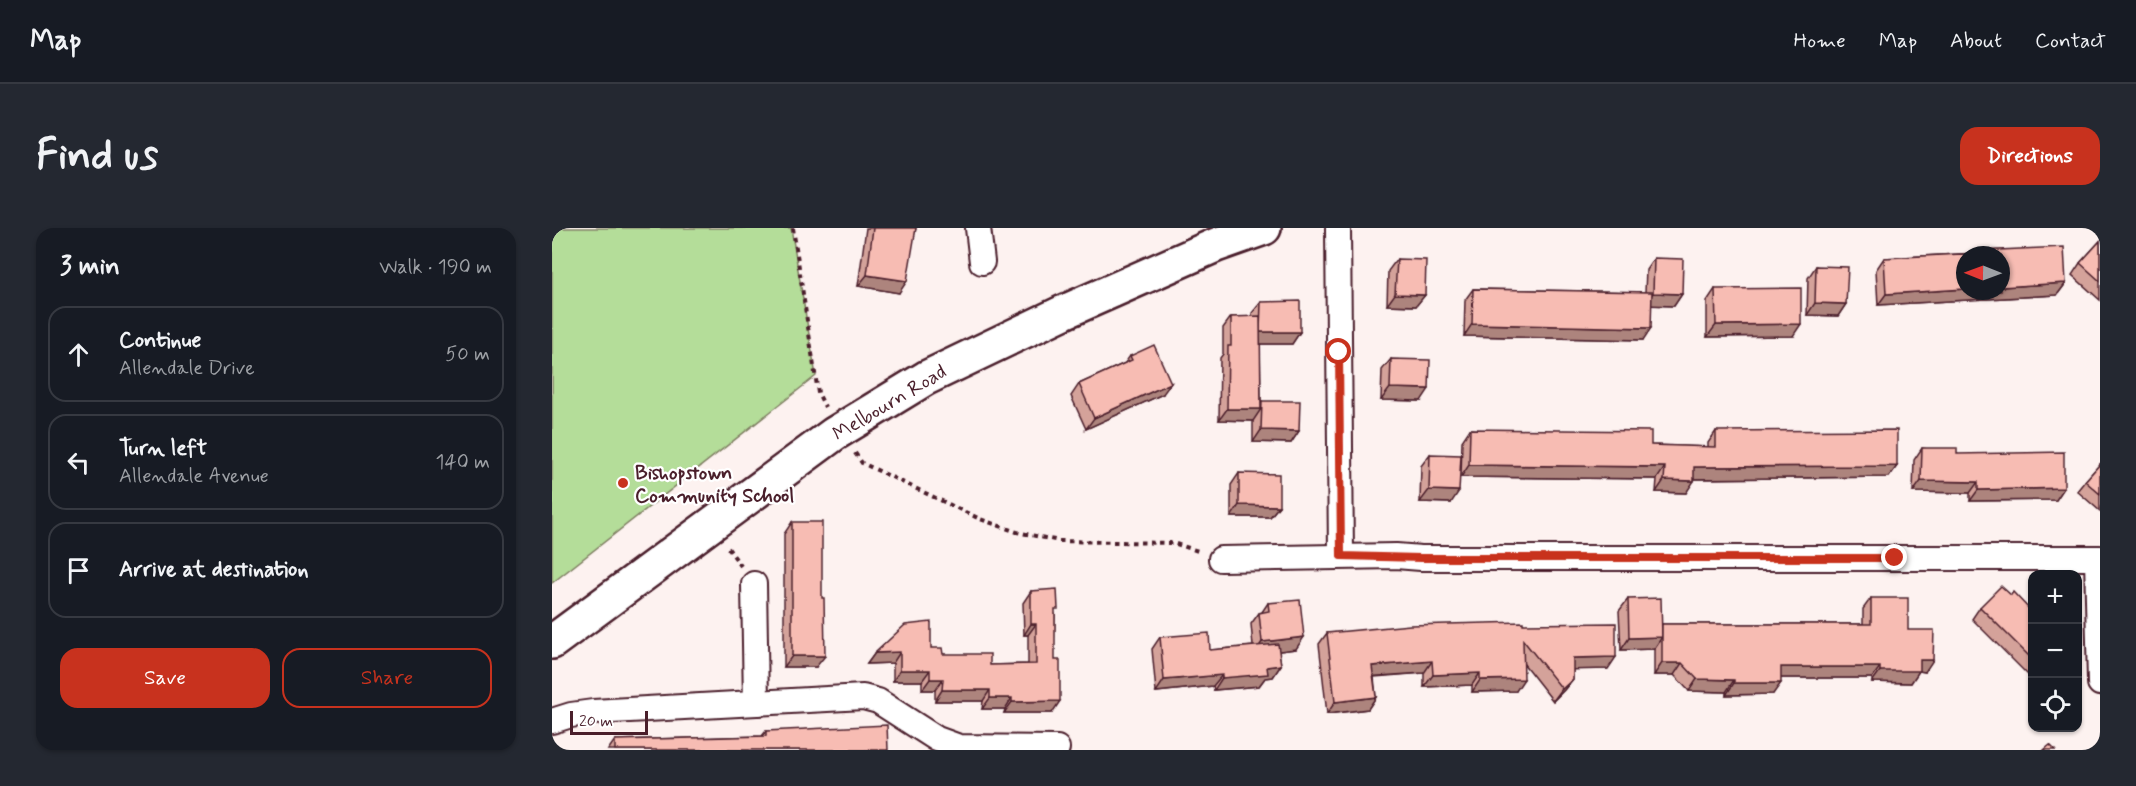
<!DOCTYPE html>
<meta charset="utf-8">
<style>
body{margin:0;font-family:Mynerve,sans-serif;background:#242831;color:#f1f3f6}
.controls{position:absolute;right:18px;bottom:18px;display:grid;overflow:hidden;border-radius:12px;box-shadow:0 2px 4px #0004}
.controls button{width:54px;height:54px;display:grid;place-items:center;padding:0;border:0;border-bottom:2px solid #363941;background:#171b24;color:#f1f3f6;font:30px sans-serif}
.compass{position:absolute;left:1404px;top:18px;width:54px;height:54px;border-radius:50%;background:#171b24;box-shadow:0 2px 4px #0004;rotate:271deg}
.scale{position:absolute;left:18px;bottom:15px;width:78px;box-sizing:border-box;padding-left:6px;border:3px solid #4a1f2b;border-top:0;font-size:16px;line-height:21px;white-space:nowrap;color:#4a1f2b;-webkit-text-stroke:4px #fff;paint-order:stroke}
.stop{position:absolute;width:18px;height:18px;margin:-14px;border:4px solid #c8321e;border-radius:50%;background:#fff}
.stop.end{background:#c8321e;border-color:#fff;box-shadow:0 2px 6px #0008}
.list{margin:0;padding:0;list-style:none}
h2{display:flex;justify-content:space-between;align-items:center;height:78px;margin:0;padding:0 24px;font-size:26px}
h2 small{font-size:20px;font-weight:400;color:#9ea1a6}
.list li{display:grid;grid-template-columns:39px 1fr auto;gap:18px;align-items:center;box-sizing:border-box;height:96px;margin:0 12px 12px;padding:0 12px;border:2px solid #363941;border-radius:18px}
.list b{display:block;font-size:22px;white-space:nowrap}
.list p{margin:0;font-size:20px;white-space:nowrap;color:#9ea1a6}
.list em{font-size:20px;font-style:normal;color:#9ea1a6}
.actions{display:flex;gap:12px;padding:18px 24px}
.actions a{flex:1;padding:14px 0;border:2px solid #c8321e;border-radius:18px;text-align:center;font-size:21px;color:#c8321e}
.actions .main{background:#c8321e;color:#fff}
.icon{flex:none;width:33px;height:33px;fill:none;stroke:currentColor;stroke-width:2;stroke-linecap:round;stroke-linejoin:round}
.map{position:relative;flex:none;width:1548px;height:522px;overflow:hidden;border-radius:18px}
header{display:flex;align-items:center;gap:36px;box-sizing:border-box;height:84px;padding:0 30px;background:#171b24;border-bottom:2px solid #363941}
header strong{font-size:28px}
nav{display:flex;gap:33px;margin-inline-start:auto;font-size:21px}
.intro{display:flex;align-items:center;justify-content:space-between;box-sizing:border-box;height:144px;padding:0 36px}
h1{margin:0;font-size:42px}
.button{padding:15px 27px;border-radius:18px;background:#c8321e;color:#fff;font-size:21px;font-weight:700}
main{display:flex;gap:36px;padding:0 36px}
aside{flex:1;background:#171b24;border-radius:18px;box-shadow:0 2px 4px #0004}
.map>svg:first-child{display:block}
.green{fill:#b4dd99;stroke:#7f7e62;stroke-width:1.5}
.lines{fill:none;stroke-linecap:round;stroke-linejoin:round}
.street-casing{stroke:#4a1f2b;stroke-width:28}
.secondary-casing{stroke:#4a1f2b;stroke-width:38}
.path{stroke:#4a1f2b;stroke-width:4;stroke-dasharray:4.5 4.5;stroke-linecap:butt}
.street{stroke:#fff;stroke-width:24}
.secondary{stroke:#fff;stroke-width:33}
.wall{fill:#d4a29a;stroke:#4a1f2b;stroke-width:1.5}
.shaded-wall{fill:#ad847d;stroke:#4a1f2b;stroke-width:1.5}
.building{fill:#f7bcb3;stroke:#4a1f2b;stroke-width:1.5}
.route{stroke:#c8321e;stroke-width:8}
.poi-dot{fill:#c8321e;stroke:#fff;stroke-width:2}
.labels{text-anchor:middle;stroke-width:4.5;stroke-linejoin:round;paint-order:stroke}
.street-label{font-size:20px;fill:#4a1f2b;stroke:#fff}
.poi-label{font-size:20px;font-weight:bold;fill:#4a1f2b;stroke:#fff;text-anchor:start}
</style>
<header>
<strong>Map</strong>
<nav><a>Home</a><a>Map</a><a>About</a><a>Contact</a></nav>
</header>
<div class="intro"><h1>Find us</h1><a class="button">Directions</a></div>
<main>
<aside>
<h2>3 min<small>Walk · 190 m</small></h2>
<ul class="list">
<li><svg class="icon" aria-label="ahead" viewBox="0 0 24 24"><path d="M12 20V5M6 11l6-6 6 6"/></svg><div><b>Continue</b><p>Allendale Drive</p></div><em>50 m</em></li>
<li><svg class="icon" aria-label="left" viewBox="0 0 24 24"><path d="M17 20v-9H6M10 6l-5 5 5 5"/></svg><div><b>Turn left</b><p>Allendale Avenue</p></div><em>140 m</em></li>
<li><svg class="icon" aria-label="arrive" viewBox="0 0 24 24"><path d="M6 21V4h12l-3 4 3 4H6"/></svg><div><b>Arrive at destination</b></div></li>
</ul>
<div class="actions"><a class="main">Save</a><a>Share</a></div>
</aside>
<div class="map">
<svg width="1548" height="522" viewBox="0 0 1548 522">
<rect width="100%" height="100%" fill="#fdf2f0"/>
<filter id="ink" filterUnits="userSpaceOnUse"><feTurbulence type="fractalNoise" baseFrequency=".0167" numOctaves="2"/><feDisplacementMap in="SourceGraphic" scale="12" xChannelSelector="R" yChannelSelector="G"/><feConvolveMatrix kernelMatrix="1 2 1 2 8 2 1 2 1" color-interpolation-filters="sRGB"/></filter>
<g filter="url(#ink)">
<polygon class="green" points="0,0 239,0 264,148 0,355"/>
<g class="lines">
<g class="street-casing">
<g id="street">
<polyline points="426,0 430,34"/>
<polyline points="786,0 789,328"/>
<polyline points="1545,330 1548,455"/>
<polyline points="669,331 844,328 869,330 1548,330"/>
<polyline points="202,356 204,475"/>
<polyline points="0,493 19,487 41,484 311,469 326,473 385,511 407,519 505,520"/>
</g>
</g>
<g class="secondary-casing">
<polyline id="secondary" points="0,414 282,206 374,150 512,84 664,17 712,0"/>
</g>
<g class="path">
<polyline points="241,0 266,165 273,179"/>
<polyline points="303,225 310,235 428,291 465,304 507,313 621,315 646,323"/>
<polyline points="176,320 189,338"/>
</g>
<use href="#street" class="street"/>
<use href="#secondary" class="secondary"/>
</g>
<g class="wall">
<polygon points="314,0 364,0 347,65 306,58"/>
<polygon points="1548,13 1548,72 1520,47 1528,35"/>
<polygon points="1426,23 1514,55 1505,67 1326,77 1324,42 1332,30 1425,25"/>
<polygon points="1102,30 1130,66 1122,78 1099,77 1091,112 912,108 913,72 921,61 1093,64 1094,42"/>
<polygon points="845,31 873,67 864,78 835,77 836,43"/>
<polygon points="1264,38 1294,76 1286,88 1255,87 1256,50"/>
<polygon points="1163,61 1241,108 1155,109 1155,73"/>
<polygon points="709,74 748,104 740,116 708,116 709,174 710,173 747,203 739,215 701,214 701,192 701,193 667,192 668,130 671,126 671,100 679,89 700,89 700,85"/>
<polygon points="578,128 611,166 534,201 519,168 527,156 573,135"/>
<polygon points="839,131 869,173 829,172 830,142"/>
<polygon points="918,201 1099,217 1156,219 1156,215 1164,203 1345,238 1337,249 1142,251 1134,265 1104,264 1105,251 909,249 910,213"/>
<polygon points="1370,220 1405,226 1512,260 1504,272 1418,273 1418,265 1361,264 1362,232"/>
<polygon points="878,226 899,275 868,274 869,238"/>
<polygon points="1548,236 1548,283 1525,263 1533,253"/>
<polygon points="687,245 727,278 718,289 679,289 679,257"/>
<polygon points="240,294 264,439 232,439 232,306"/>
<polygon points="479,363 503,386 500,485 452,485 453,481 430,481 431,473 383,473 383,462 370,462 370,453 341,453 341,435 315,436 323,425 379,420 391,426 438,437 476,436 476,407 472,407 471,375"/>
<polygon points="1459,367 1480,384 1480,451 1420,391 1428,379"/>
<polygon points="1319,370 1356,402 1373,444 1367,443 1359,455 1320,454 1320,450 1229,450 1221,466 1174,467 1174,464 1137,463 1122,447 1102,447 1102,421 1069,422 1067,383 1076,371 1110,396 1311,396 1311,381"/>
<polygon points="716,375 744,421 727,423 729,437 721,449 713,450 707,458 662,462 661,458 604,464 600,421 608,409 658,422 701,418 699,396 707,385 710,384"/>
<polygon points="971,396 1056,441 1021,441 1021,451 1012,462 1001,473 971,435 964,463 920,464 920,457 872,459 872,445 822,449 824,469 816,481 775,486 767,416 775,405"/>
<polygon points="214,503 336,522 56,522 63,512 210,508"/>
</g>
<g class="shaded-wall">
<polygon points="315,47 355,53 347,65 306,58"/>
<polygon points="1514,55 1505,67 1326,77 1334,66 1413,61 1413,63 1449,63 1449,59"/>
<polygon points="1101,65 1130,66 1122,78 1092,77"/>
<polygon points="843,66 873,67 864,78 835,77"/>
<polygon points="1263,75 1294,76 1286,88 1255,87"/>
<polygon points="920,96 1099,100 1091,112 912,108"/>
<polygon points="1249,96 1241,108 1155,109 1164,97"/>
<polygon points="708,104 748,104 740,116 700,116"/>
<polygon points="619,155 611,166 534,201 542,190"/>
<polygon points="838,160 877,161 869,173 829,172"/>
<polygon points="675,181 709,181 701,193 667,192"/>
<polygon points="709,202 747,203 739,215 701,214"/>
<polygon points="917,237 1113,239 1105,251 909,249"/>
<polygon points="1345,238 1337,249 1134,251 1142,239"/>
<polygon points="1112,252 1142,253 1134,265 1104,264"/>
<polygon points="1369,253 1426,254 1418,265 1361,264"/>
<polygon points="1512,260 1504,272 1418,273 1426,262"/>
<polygon points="877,262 907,263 899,275 868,274"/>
<polygon points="687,277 727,278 718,289 679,289"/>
<polygon points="479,396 484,396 476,407 472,407"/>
<polygon points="752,409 744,421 702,426 710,414"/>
<polygon points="1110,409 1102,421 1069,422 1077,410"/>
<polygon points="348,424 341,435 315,436 323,425"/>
<polygon points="240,428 273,428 264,439 232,439"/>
<polygon points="1064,429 1056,441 1012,442 1021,430"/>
<polygon points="1368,432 1381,432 1373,444 1367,443 1359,455 1320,454 1328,443"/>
<polygon points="880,433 872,445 812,449 820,438"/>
<polygon points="1110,435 1130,435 1122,447 1102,447"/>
<polygon points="729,437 721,449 713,450 707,458 662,462 670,450 715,439"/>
<polygon points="1229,439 1328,439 1320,450 1221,450"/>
<polygon points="348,442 378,442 370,453 341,453"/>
<polygon points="928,445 920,457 872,459 881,447"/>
<polygon points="670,447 661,458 604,464 612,452"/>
<polygon points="378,451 391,451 383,462 370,462"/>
<polygon points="972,451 964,463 920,464 928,452"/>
<polygon points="1021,451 1012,462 1001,473 1010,461"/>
<polygon points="1145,451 1182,452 1174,464 1137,463"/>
<polygon points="1182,455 1229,455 1221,466 1174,467"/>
<polygon points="390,462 438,462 431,473 383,473"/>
<polygon points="824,469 816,481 775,486 783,474"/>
<polygon points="438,470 460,470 453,481 430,481"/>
<polygon points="508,473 500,485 452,485 460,474"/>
</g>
<g class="building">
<polygon points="321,0 364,0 355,53 315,47"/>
<polygon points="1548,13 1548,53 1528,35"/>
<polygon points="1512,19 1514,55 1449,59 1449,27 1413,27 1413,61 1334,66 1332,30 1427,25 1426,23"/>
<polygon points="1102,30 1131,31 1130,66 1101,65"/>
<polygon points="845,31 874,32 873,67 843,66"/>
<polygon points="1264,38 1296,39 1294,76 1263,75"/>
<polygon points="1249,60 1249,96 1164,97 1163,61"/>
<polygon points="921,61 1100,64 1099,100 920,96"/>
<polygon points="748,73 748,104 708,104 709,74"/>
<polygon points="708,88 709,181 675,181 676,118 679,118 679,89"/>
<polygon points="602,117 619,155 542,190 527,156 580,132 578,128"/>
<polygon points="839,131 878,132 877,161 838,160"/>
<polygon points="710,173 748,173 747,203 709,202"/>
<polygon points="918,201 1099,203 1099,217 1164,219 1164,203 1345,202 1345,238 1142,239 1142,253 1112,252 1113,239 917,237"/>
<polygon points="1370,220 1405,220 1405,226 1512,224 1512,260 1426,262 1426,254 1369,253"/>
<polygon points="878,226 909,227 907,263 877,262"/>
<polygon points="1548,236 1548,266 1533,253"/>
<polygon points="687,245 727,246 727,278 687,277"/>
<polygon points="240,294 270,294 270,370 272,370 273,428 240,428"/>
<polygon points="1449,358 1459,367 1461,364 1480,384 1480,431 1428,379"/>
<polygon points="505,361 506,381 503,381 503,432 508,432 508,473 460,474 460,470 438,470 438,462 390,462 391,451 378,451 378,442 348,442 348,424 323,425 353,397 379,394 379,420 390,420 391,426 438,426 438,437 484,436 484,396 479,396 479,363"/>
<polygon points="1109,370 1110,409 1077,410 1076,371"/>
<polygon points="1319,370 1356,370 1356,402 1382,402 1381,432 1368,432 1368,443 1328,443 1328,439 1229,439 1229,455 1182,455 1182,452 1145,451 1130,435 1110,435 1110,396 1319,396"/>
<polygon points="748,372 752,409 710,414 707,385 717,383 716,375"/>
<polygon points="971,394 971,396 1064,395 1064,429 1021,430 1021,451 1010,461 971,412 972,451 928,452 928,445 881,447 880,433 820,438 824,469 783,474 775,405 858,397"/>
<polygon points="657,405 658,422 726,416 729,437 715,439 716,446 670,450 670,447 612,452 608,409"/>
<polygon points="335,497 336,522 63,522 63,512 214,508 214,503"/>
<polygon points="1498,517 1503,522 1492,522"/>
</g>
</g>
<g class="lines" filter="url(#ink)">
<polyline class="route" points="787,124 789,328 869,330 1343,330"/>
</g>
<circle class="poi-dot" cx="71" cy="255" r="6"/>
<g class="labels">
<g class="street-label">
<text transform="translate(337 174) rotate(-31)" y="7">Melbourn Road</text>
</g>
<g class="poi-label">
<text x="83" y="251">Bishopstown<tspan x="83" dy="23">Community School</tspan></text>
</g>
</g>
</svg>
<div class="controls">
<button>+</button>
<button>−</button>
<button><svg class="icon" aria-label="locate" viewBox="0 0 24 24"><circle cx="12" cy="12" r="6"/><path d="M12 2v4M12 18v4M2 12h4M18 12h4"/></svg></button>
</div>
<svg class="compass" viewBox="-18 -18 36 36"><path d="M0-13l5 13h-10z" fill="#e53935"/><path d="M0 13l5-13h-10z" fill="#9ea1a6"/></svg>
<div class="scale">20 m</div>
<div class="stop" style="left:787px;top:124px"></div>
<div class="stop end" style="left:1343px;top:330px"></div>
</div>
</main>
